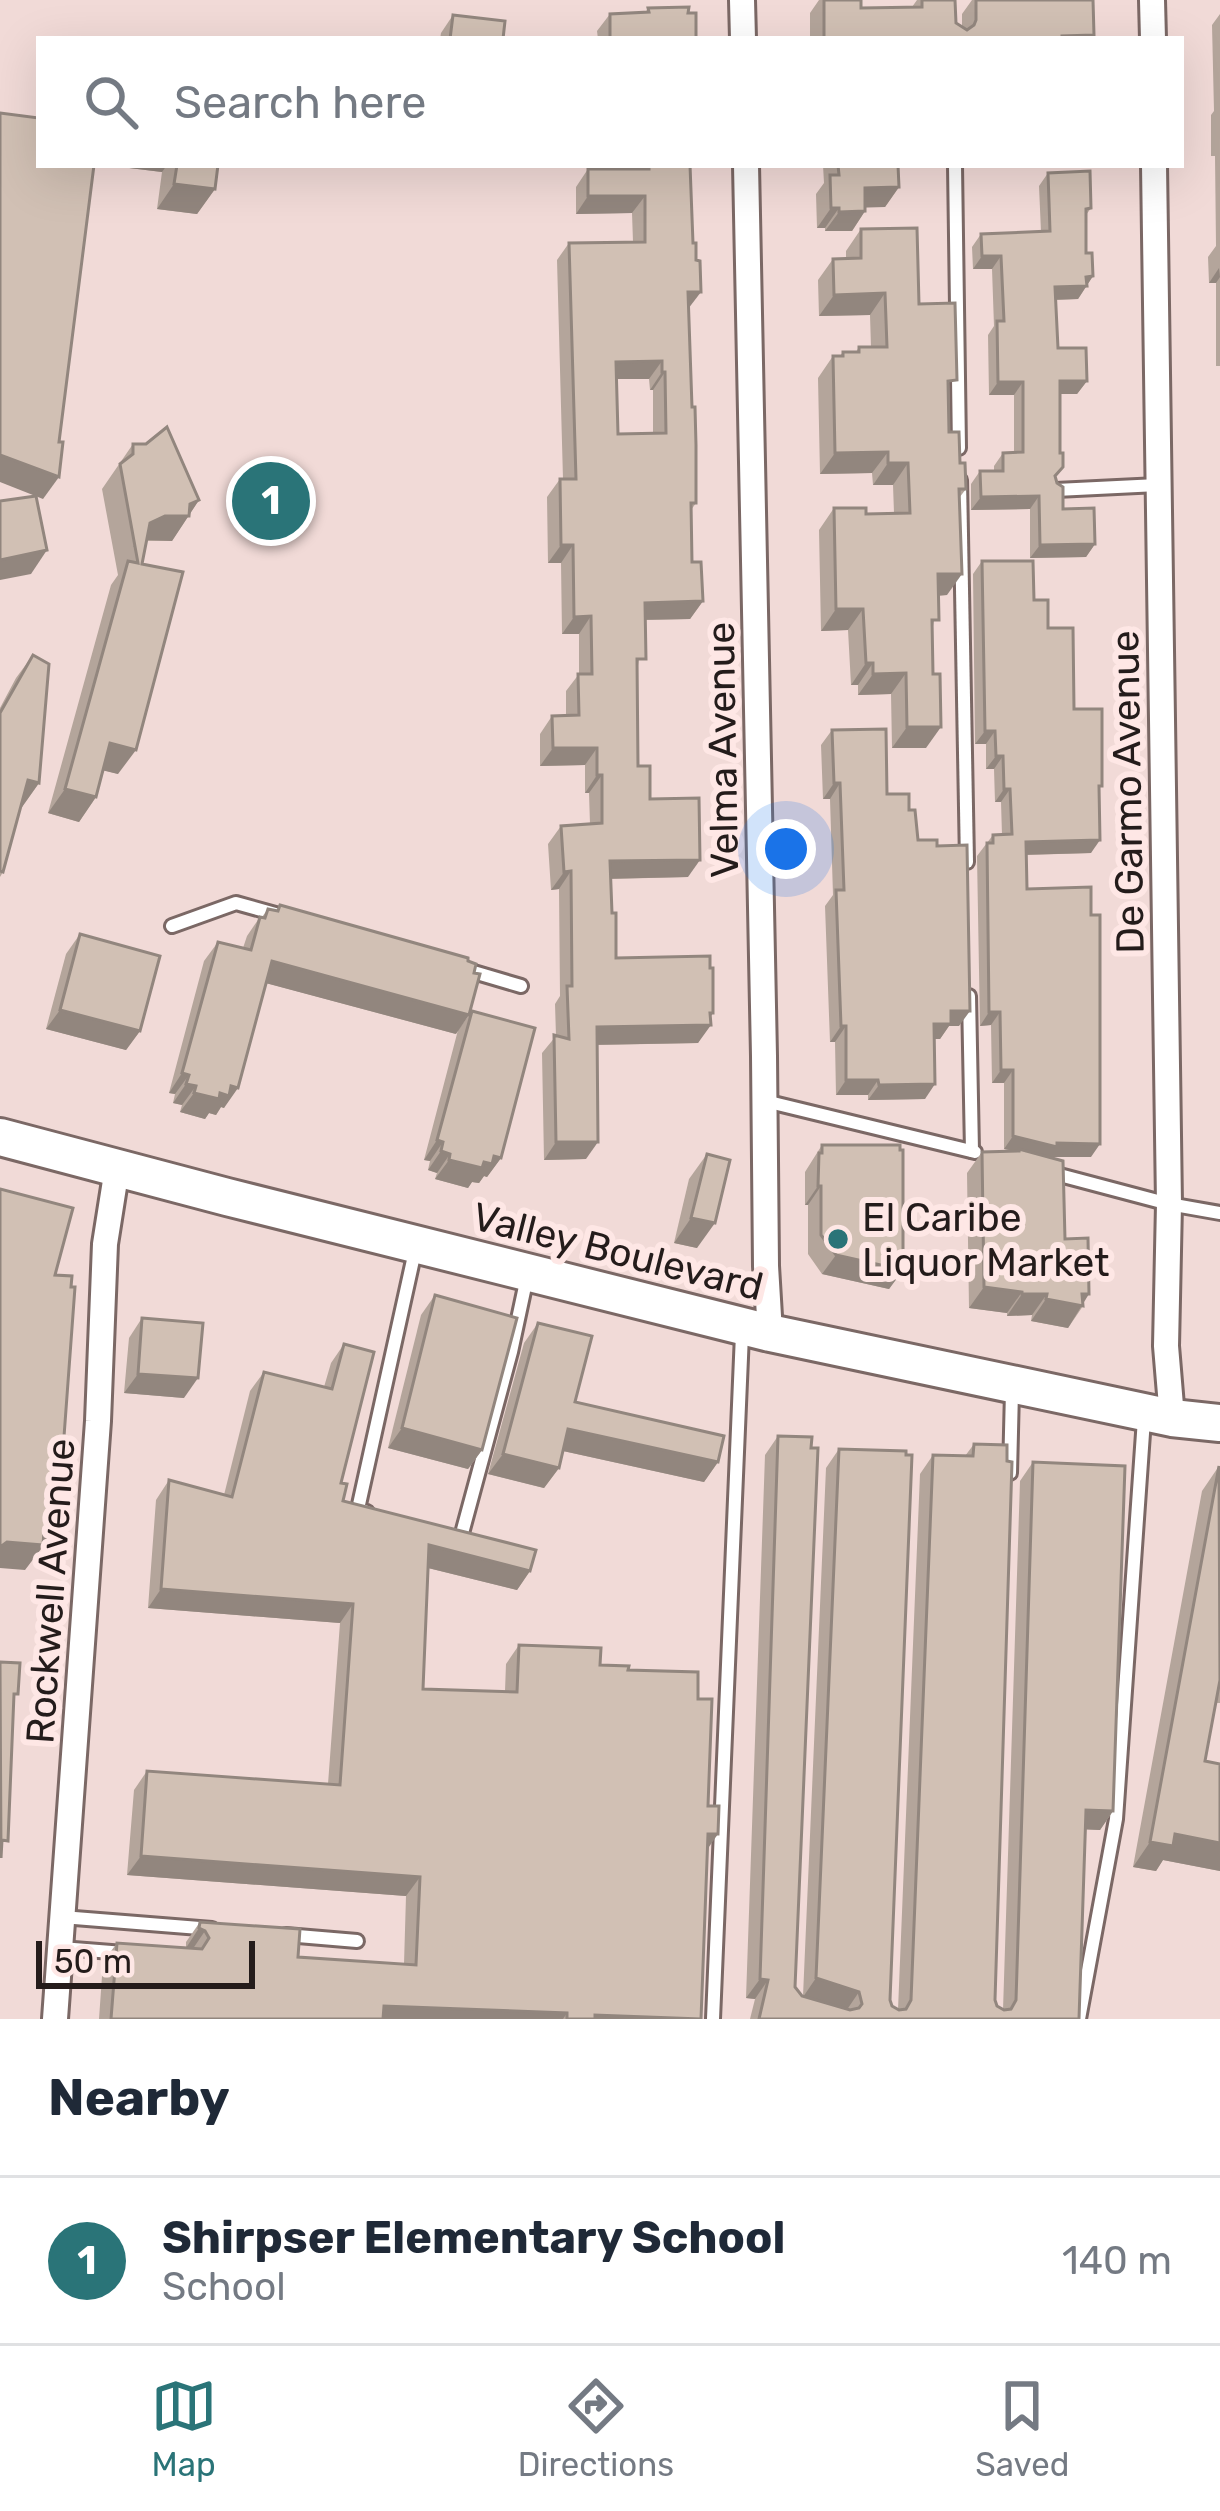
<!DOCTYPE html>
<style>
body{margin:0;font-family:Rubik,sans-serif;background:#f6f6f7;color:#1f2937}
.scale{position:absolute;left:36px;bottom:30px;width:219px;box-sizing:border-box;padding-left:12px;border:6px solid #241c1b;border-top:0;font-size:33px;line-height:42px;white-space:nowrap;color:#241c1b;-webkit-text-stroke:9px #fee7e5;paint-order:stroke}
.you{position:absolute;left:786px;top:849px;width:42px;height:42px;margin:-30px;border:9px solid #fff;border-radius:50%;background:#1a73e8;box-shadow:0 0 0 18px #1a73e833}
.badge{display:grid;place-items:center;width:78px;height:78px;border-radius:50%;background:#2a7478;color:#fff;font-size:39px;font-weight:700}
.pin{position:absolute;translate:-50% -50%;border:6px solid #fff;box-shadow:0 3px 12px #0006}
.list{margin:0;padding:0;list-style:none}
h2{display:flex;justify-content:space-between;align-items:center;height:156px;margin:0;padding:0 48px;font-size:51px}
h2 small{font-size:39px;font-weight:400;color:#747a83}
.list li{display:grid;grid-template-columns:78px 1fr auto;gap:36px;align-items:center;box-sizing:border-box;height:168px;padding:0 48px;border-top:3px solid #e0e1e3}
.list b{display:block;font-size:45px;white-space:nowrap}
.list p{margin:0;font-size:39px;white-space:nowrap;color:#747a83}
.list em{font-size:39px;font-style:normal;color:#747a83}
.icon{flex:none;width:66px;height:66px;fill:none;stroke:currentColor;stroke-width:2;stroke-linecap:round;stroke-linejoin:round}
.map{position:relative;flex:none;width:1220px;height:2019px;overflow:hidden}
.search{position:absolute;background:#fff;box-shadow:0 12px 48px #0002;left:36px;right:36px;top:36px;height:132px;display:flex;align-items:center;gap:30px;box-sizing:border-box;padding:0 42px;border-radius:0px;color:#747a83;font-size:45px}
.sheet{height:324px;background:#fff}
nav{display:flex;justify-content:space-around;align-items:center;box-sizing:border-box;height:168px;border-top:3px solid #e0e1e3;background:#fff;font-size:33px;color:#747a83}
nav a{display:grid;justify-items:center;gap:6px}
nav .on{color:#2a7478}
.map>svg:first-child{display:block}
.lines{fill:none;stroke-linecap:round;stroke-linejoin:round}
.service-casing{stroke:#7b6865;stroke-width:18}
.minor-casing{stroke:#7b6865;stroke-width:30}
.primary-casing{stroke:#7b6865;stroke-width:42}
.service{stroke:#fff;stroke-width:12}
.minor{stroke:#fff;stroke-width:24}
.primary{stroke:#fff;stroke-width:36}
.wall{fill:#b4a59b;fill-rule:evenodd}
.shaded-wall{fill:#92867e}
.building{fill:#d1c0b4;stroke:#92867e;stroke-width:3;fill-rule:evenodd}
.poi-dot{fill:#2a7478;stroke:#fee7e5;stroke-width:4.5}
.labels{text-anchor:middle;stroke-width:12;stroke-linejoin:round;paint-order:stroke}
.street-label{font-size:39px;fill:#241c1b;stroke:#fee7e5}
.poi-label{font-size:39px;fill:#241c1b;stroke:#fee7e5;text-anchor:start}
</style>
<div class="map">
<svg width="1220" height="2019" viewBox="0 0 1220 2019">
<rect width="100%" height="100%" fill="#f1dad7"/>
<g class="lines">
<g class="service-casing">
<g id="service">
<polyline points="955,165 959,448"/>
<polyline points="960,480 967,862"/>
<polyline points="1056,490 1158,485"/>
<polyline points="172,926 236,903 279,915"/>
<polyline points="460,968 521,986"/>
<polyline points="969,996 972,1151"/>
<polyline points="765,1101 975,1152"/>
<polyline points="1052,1173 1169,1204 1220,1213"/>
<polyline points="1010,1473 1012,1391"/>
<polyline points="367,1512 358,1509 415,1251"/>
<polyline points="456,1537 461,1537 511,1352 527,1277"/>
<polyline points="62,1917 212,1929"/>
<polyline points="286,1935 357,1941"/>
<polyline points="61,1948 124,1953"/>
<polyline points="713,2019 742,1334"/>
<polyline points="1079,2019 1116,1819 1144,1419"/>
</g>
</g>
<g class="minor-casing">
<g id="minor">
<polyline points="742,0 743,39"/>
<polyline points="1152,0 1153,39"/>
<polyline points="746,165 764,1056 766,1266 770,1333"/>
<polyline points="1154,165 1169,1204 1166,1346 1172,1418"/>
<polyline points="55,2019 98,1421 105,1244 117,1168"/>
</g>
</g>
<g class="primary-casing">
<polyline id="primary" points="0,1137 227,1197 770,1333 1172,1418 1220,1423"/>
</g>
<use href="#service" class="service"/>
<use href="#minor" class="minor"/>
<use href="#primary" class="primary"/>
</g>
<g class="wall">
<polygon points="819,0 861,0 861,8 912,7 917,0 955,0 956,23 962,27 962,14 972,0 1093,0 1094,35 1092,39 810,39 810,13"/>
<polygon points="648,8 688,13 696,39 598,39 597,31 610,14 645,13"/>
<polygon points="1220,14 1220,366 1216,366 1216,283 1209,283 1208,257 1216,246 1215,156 1211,156 1211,115 1214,111 1212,25"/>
<polygon points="453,15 503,39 440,39 441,33"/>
<polygon points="121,165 218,165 215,189 197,214 157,209 162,172 121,167"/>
<path d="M637,165H690L688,309L696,503L691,510L692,562L703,601L690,619L645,620L637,672L638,766L650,799L688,877L610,879L612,913L616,958L711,1017L698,1043L597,1045L586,1159L544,1160L542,1053L556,1036L555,1004L560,996L559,889L551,890L548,844L561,826L590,824L589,793H585V765L540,766V734L552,716H566V691L579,674V634H562L561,563H548L547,497L560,479H563L557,260L569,243L633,242L632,213L576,214V187L588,169H637ZM617,379H649L650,390H653V434H618Z"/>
<polygon points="823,165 898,165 899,187 885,207 865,207 865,211 852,231 825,231 825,228 817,228 816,194 824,183"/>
<polygon points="1048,173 1091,208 1086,215 1086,253 1093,276 1078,299 1056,300 1058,348 1087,381 1077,394 1060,394 1060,453 1063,467 1055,478 1063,509 1095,544 1086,557 1030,558 1030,509 971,510 971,484 980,471 994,471 994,466 1003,453 1014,453 1014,395 989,395 988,335 994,326 992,269 973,269 972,247 981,234 1041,232 1039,186"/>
<polygon points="861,229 919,304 949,393 949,432 960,463 966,489 959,498 947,595 939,596 932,631 926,748 892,748 891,694 858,695 858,685 851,685 848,630 821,631 819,530 834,508 866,514 894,513 893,485 873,485 872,473 820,474 818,378 833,356 840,356 843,352 856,352 859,347 871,347 870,315 819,316 818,280 833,259 846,258 846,251"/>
<polygon points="133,444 199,500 172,541 146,541 142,564 118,774 103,770 96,797 79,822 48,813 111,585 118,575 102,489"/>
<polygon points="982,561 1034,600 1048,628 1099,791 1091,853 1026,855 1027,889 1091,1157 1050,1157 1065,1239 1083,1303 1083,1306 1068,1328 1031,1321 1032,1315 1007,1316 1007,1313 969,1308 967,1173 982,1152 1013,1151 1004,1149 1004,1083 992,1083 991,1025 980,1026 977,856 993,835 1002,835 1001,802 995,802 994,769 986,769 986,744 975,744 973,574"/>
<polygon points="33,655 39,783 22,807 21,806 3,872 0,877 0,708 16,678"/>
<polygon points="832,730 887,794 909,810 918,840 959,1026 949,1026 940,1039 934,1039 925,1099 868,1100 868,1095 836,1095 835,1042 830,1042 825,906 833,895 830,799 823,799 821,745"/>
<polygon points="280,905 456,1034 266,983 224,1108 221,1107 216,1115 209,1113 205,1119 180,1112 182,1105 173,1103 175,1094 169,1093 204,961 218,942 243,948 247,936 260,917 262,917 268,909 276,911"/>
<polygon points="80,934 140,1031 126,1050 46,1029 66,954"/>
<polygon points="472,1011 501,1158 487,1177 484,1176 479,1183 472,1182 468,1188 435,1179 437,1173 428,1170 430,1161 424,1160 458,1030"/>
<polygon points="822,1145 903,1270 889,1289 822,1274 808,1254 808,1205 805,1205 805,1172"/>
<polygon points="707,1154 697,1248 674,1243 689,1179"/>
<polygon points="435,1295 482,1450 468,1469 388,1448 421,1315"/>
<polygon points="142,1318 184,1398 124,1393 129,1338"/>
<polygon points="538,1323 575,1402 718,1462 704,1482 563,1451 559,1468 544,1488 488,1474 524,1343"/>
<polygon points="344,1344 341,1483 343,1501 530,1571 517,1590 428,1568 423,1689 505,1691 506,1664 519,1645 628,1670 698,1699 707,1850 701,2019 99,2019 103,1962 117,1943 186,1947 186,1942 200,1922 298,1957 404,1964 406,1896 127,1875 134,1790 147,1771 328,1784 340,1623 148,1608 156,1500 169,1480 224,1495 250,1391 264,1372 324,1387 331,1363"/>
<polygon points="778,1436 795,1987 803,1996 826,1468 839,1449 890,2000 892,2006 898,2010 920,1474 933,1455 965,1456 974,1444 995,2000 997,2006 1003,2010 1020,1481 1033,1462 1113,1811 1100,1830 1085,1829 1079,2019 750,2019 755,1999 746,1998 765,1455"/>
<polygon points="1219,1466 1220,1703 1216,1703 1205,1761 1220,1764 1220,1871 1163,1860 1156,1871 1133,1867 1202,1491"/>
</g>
<g class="shaded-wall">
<polygon points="1094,35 1092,39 1060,39 1062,36"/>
<polygon points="122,165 167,165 162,172 121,167"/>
<polygon points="174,184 215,189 197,214 157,209"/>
<polygon points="899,187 885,207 851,208 865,188"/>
<polygon points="588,196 645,196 632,213 576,214"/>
<polygon points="831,208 839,208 825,228 817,228"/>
<polygon points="865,211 852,231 825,231 839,212"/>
<polygon points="982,256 1001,256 992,269 973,269"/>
<polygon points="1219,268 1220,277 1216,283 1209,283"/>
<polygon points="1093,276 1078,299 1046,300 1055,287 1086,277"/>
<polygon points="688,292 701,292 688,309"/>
<polygon points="885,293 870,315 819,316 834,295"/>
<polygon points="662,361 649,379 604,379 616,362"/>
<polygon points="662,372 665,372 653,390 650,390"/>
<polygon points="1060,381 1087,381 1077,394 1051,394"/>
<polygon points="998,382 1023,382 1014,395 989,395"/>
<polygon points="888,452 872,473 820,474 835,453"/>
<polygon points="0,455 59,477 43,499 0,482"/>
<polygon points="888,463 908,463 893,485 873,485"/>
<polygon points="1039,496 1030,509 971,510 981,497"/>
<polygon points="199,500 172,541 148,540 133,547 150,523"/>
<polygon points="1095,544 1086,557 1030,558 1040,545"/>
<polygon points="561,545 573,545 561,563 548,563"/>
<polygon points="47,550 31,574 0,580 0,560"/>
<polygon points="938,574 962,574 947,595 923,596"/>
<polygon points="703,601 690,619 632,620 645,603"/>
<polygon points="836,609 863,609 848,630 821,631"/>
<polygon points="591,616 579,634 562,634 574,617"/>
<polygon points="866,663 873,663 858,685 851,685"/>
<polygon points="906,673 891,694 858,695 873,674"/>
<polygon points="907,727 941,727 926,748 892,748"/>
<polygon points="985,731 995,731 986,744 975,744"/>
<polygon points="110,743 136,750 118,774 93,768"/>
<polygon points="553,748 597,748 585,765 540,766"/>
<polygon points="996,756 1003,756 994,769 986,769"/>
<polygon points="597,775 602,775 589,793 585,793"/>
<polygon points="28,780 39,783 22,807 11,804"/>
<polygon points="834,783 840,783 830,799 823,799"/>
<polygon points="65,789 96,797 79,822 48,813"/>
<polygon points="1004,789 1010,789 1001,802 995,802"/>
<polygon points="1100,840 1091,853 1017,855 1026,842"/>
<polygon points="700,860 688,877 597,879 610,861"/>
<polygon points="571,871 559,889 551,890 564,872"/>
<polygon points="272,961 469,1015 456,1034 258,981"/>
<polygon points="60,1010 140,1031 126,1050 46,1029"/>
<polygon points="951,1011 970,1011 959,1026 949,1026 940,1039 923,1039 934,1024"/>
<polygon points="989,1012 1000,1012 991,1025 980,1026"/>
<polygon points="713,1013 705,1025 711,1025 698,1043 584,1045 597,1027"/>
<polygon points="841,1026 846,1026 835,1042 830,1042"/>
<polygon points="1001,1070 1013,1070 1004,1083 992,1083"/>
<polygon points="182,1073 189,1075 175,1094 169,1093"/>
<polygon points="846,1080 878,1080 868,1095 836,1095"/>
<polygon points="186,1084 196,1086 182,1105 173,1103"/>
<polygon points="935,1084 925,1099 868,1100 879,1085"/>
<polygon points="231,1086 238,1088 224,1108 221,1107 216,1115 209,1113 205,1119 180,1112 194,1093 220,1093"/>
<polygon points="1013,1136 1057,1143 1100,1144 1091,1157 1050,1157 1004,1149"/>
<polygon points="437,1140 443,1142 430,1161 424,1160"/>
<polygon points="556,1142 598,1142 586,1159 544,1160"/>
<polygon points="441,1151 450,1154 437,1173 428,1170"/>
<polygon points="494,1156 501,1158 487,1177 484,1176 479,1183 472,1182 468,1188 435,1179 449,1160 484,1162"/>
<polygon points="818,1186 821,1186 808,1205 805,1205"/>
<polygon points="691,1218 715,1223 697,1248 674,1243"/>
<polygon points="836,1255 903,1270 889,1289 822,1274"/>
<polygon points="984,1287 1022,1292 1007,1313 969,1308"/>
<polygon points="1022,1294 1047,1294 1032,1315 1007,1316"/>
<polygon points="1082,1294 1089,1294 1068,1328 1031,1321 1046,1299"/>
<polygon points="138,1374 198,1378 184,1398 124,1393"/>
<polygon points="402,1428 482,1450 468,1469 388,1448"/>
<polygon points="568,1429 718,1462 704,1482 554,1449"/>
<polygon points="503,1454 559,1468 544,1488 488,1474"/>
<polygon points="55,1517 58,1518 48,1531 54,1532 25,1570 0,1568 0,1547"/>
<polygon points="429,1545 530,1571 517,1590 416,1565"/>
<polygon points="161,1589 353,1604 340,1623 148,1608"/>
<polygon points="1086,1810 1113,1811 1100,1830 1073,1829"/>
<polygon points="708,1834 718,1834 704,1854"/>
<polygon points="1175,1834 1220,1843 1220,1871 1163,1860 1156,1871 1133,1867 1150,1842"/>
<polygon points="141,1856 420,1877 406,1896 127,1875"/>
<polygon points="199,1928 205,1931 192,1950 186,1948"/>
<polygon points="816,1978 859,1992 846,2011 803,1997"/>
<polygon points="760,1979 768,1980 755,1999 746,1998"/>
<polygon points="384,2006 567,2013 563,2019 375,2019"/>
<polygon points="595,2015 694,2019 592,2019"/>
</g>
<g class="building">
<polygon points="824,0 861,0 861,8 922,7 922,0 955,0 956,23 967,30 974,25 976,20 976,0 1093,0 1094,35 1062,36 1062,39 824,39"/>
<polygon points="689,7 688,13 696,13 696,39 610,39 610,14 649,12 648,8"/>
<polygon points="453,15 505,21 503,39 450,39"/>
<polygon points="0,113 39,118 39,165 94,165 59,442 63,442 59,477 0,455"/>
<polygon points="177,165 218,165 215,189 174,184"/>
<path d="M649,165H690L693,243H696V260L700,261L701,292H688L692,407H695L696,445V503H691L692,562H701L703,601L645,603L646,659H637L638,766H650V799L699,798L700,860L610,861L612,913H616V958L710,956V968H713V1013H710L711,1025L597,1027L598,1142H556L554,1035L569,1039L567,986H572L571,871L564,872L561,826L602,823V775H597V748H553L552,716L579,715L578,674H592L591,616L574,617L573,545H561L560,479H576L569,243L645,242V196H588V169H649ZM662,361V372H665L666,433L618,434L616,362Z"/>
<polygon points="838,165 898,165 899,187 865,188 865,211 839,212 839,208 831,208 830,175 839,175"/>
<polygon points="1090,171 1091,208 1086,209 1086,253 1092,253 1093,276 1086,277 1087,286 1055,287 1058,348 1086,348 1087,381 1060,381 1060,453 1063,453 1063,467 1055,476 1057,483 1063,487 1063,509 1094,508 1095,544 1040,545 1039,496 981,497 980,471 1003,471 1003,453 1023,452 1023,382 998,382 997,321 1004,321 1001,256 982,256 981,234 1050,231 1048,173"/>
<polygon points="917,228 919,304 955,303 957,380 948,381 949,432 959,432 960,463 965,463 966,489 959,489 962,574 938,574 939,620 932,620 933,674 940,674 941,727 907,727 906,673 873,674 873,663 866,663 863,609 836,609 834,508 866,508 866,514 910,513 908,463 888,463 888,452 835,453 833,356 843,356 843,352 859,352 859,347 887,347 885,293 834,295 833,259 861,258 861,229"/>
<polygon points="167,427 199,500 190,504 189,516 165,516 150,523 142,564 183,572 136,750 110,743 96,797 65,789 128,561 138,563 120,464 133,454 133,444 146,444"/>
<polygon points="36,496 47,550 0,560 0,501"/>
<polygon points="982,561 1033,561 1034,600 1048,600 1048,628 1073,628 1074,709 1102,709 1102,786 1099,786 1100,840 1026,842 1027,889 1091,887 1091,915 1100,915 1100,1144 1057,1143 1057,1147 1013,1136 1013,1070 1001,1070 1000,1012 989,1012 987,843 993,843 993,835 1012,834 1010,789 1004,789 1003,756 996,756 995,731 985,731"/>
<polygon points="33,655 49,664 39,783 28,780 3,872 0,871 0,713"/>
<polygon points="886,729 887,794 909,794 909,810 915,810 918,840 937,840 937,846 967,845 970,1011 951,1011 951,1024 934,1024 935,1084 879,1085 878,1080 846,1080 846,1026 841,1026 836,890 844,890 840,783 834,783 832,730"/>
<polygon points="280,905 468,958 468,961 476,964 474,973 480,974 469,1015 272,961 238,1088 231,1086 229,1096 220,1093 219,1099 194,1093 196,1086 186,1084 189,1075 182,1073 218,942 251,950 260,917 265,918 268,909 278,911"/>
<polygon points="80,934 160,956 140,1031 60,1010"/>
<polygon points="472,1011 535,1028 501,1158 494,1156 492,1164 484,1162 482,1168 449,1160 450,1154 441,1151 443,1142 437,1140"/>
<polygon points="822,1145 900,1145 900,1150 903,1150 903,1270 836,1255 821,1235 821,1186 818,1186 819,1153 822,1153"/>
<polygon points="1019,1149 1063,1161 1065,1239 1088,1238 1089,1294 1082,1294 1083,1306 1046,1299 1047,1294 1022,1294 1022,1292 984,1287 982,1152 1019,1151"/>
<polygon points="707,1154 730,1160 715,1223 691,1218"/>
<polygon points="0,1189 73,1208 55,1275 72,1276 71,1287 75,1287 58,1518 55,1517 54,1532 44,1531 43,1545 7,1542 0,1547"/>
<polygon points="435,1295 517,1318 482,1450 402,1428"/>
<polygon points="142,1318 203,1323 198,1378 138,1374"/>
<polygon points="538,1323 592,1336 575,1402 724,1436 718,1462 568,1429 559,1468 503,1454"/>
<polygon points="344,1344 374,1352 341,1483 347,1484 343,1501 536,1550 530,1571 429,1545 423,1689 517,1692 519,1645 601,1648 600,1665 629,1666 628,1670 698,1672 698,1699 712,1699 708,1806 719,1806 718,1834 708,1834 701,2019 595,2015 595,2019 567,2019 567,2013 384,2006 383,2019 111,2019 117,1943 202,1949 209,1938 205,1931 199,1928 200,1922 300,1929 298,1957 416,1965 420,1877 141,1856 147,1771 340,1785 353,1604 161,1589 169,1480 232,1497 264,1372 332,1389"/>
<polygon points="778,1436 812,1437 811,1448 818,1448 795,1987 802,1996 850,2010 859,2008 862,2004 859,1992 816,1978 839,1449 906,1451 906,1455 912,1455 890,2000 892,2006 899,2010 906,2009 911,2000 933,1455 973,1456 974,1444 1007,1445 1007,1461 1012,1462 995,2000 997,2006 1004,2010 1011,2009 1016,2000 1033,1462 1125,1466 1113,1811 1086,1810 1079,2019 759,2019 768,1980 760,1979"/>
<polygon points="1219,1466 1220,1680 1205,1761 1220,1764 1220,1843 1175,1834 1173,1846 1150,1842"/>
<polygon points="0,1662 20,1663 18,1694 14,1694 8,1841 2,1840 1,1858"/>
</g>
<circle class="poi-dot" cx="838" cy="1239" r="12"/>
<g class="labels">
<g class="street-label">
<text transform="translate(722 750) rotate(-91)" y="14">Velma Avenue</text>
<text transform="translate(1127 792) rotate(-91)" y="14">De Garmo Avenue</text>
<text transform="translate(618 1251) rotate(14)" y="14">Valley Boulevard</text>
<text transform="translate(50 1591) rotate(-86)" y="14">Rockwell Avenue</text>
</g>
<g class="poi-label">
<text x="862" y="1231">El Caribe<tspan x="862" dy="45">Liquor Market</tspan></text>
</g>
</g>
</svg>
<div class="scale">50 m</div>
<div class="you"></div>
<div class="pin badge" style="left:271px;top:501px">1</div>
<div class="search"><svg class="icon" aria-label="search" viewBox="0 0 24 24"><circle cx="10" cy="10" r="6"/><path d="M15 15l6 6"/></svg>Search here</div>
</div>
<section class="sheet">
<h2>Nearby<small></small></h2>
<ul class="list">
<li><span class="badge">1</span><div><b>Shirpser Elementary School</b><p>School</p></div><em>140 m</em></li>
</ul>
</section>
<nav>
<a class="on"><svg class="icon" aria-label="map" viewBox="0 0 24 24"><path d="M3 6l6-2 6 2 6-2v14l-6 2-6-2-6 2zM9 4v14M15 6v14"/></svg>Map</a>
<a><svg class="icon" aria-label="directions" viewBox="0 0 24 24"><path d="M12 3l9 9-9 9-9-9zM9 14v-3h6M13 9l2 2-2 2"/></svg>Directions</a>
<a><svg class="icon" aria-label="saved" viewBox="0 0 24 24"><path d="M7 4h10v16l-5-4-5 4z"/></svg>Saved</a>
</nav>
